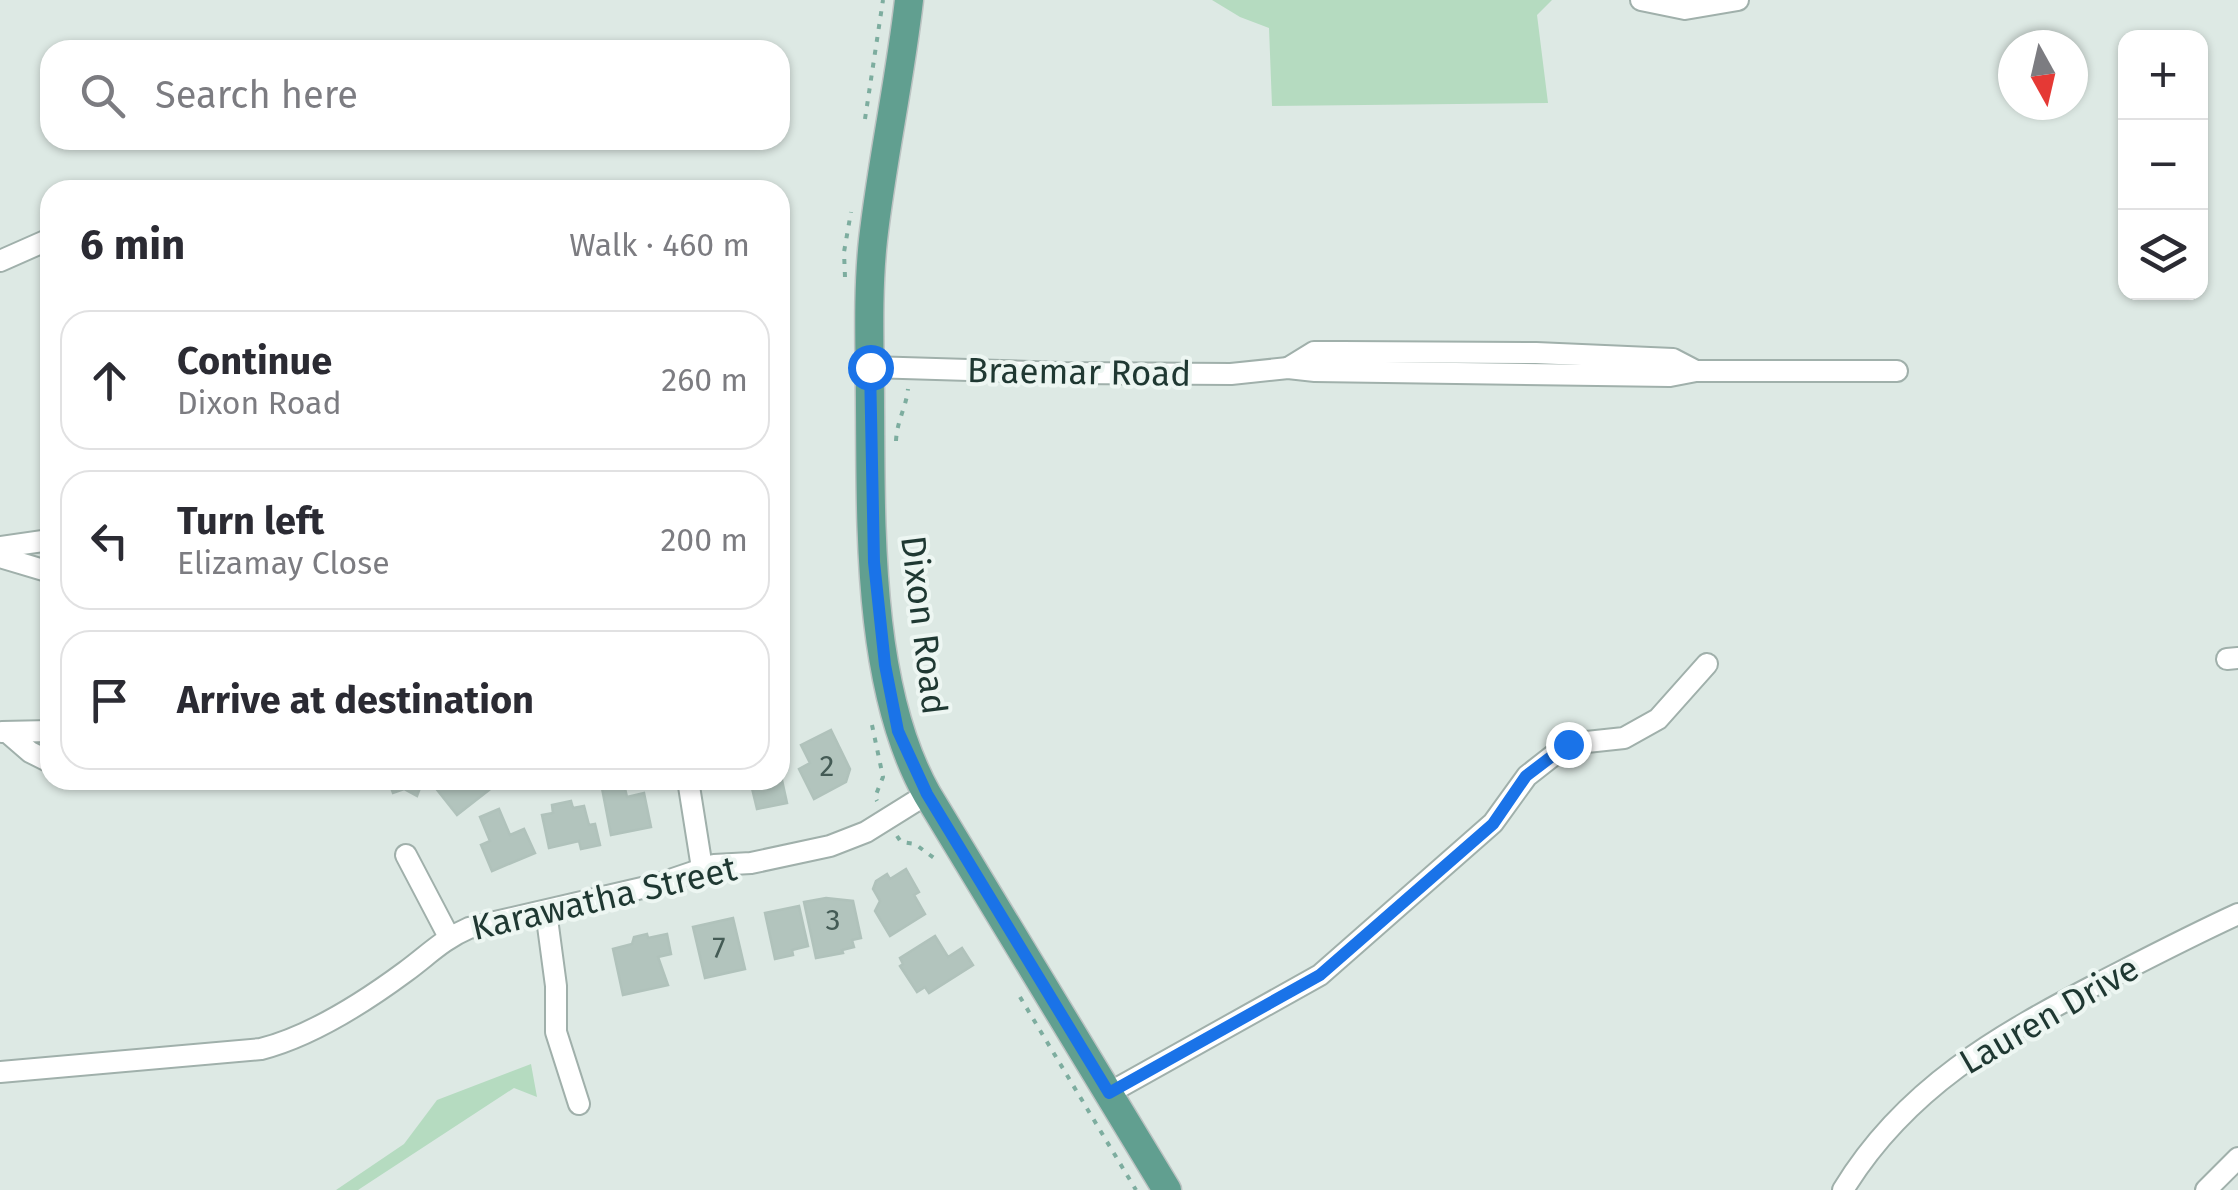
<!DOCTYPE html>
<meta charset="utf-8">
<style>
body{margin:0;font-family:"Fira Sans",sans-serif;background:#f7f7f7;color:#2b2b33}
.controls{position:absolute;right:30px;top:30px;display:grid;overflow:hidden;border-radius:20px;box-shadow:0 2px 8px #0004}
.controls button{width:90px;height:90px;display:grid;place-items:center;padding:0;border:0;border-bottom:2px solid #e1e1e2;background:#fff;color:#2b2b33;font:50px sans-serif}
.compass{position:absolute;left:1998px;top:30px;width:90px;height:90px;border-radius:50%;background:#fff;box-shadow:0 2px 8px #0004;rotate:172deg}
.stop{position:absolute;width:30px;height:30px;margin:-22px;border:8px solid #1a73e8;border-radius:50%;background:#fff}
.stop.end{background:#1a73e8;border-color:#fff;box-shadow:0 2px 10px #0008}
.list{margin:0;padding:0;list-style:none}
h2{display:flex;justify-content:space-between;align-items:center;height:130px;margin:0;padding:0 40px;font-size:42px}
h2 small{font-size:32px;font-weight:400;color:#7c7c81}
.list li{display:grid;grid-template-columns:65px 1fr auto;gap:30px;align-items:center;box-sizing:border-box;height:140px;margin:0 20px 20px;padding:0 20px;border:2px solid #e1e1e2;border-radius:30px}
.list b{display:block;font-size:38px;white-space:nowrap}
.list p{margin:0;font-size:32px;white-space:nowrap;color:#7c7c81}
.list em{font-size:32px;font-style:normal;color:#7c7c81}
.icon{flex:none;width:55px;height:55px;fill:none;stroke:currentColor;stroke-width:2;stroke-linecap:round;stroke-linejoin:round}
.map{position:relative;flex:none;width:2238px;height:1190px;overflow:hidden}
.search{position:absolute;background:#fff;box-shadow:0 2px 8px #0004;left:40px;top:40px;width:750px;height:110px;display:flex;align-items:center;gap:25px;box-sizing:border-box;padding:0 35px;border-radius:30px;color:#7c7c81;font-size:38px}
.panel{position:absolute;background:#fff;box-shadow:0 2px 8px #0004;left:40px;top:180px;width:750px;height:610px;border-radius:30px}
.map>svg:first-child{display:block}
.green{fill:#b5dbc0}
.building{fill:#b2c4bd;stroke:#b0c2bb;stroke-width:2.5}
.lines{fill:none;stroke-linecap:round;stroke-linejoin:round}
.minor-casing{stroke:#a0b0ab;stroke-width:24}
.major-casing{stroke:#bcc3c2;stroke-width:31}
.path{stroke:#7dad9f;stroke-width:4;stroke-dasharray:5 8;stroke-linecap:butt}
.minor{stroke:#fff;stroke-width:20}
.major{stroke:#619f90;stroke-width:28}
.route{stroke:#1a73e8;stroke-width:12}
.labels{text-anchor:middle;stroke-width:8;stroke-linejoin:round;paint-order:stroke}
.number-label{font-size:30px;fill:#445b55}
.street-label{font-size:35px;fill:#1f3832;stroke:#edf6f2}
</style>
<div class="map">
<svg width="2238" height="1190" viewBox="0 0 2238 1190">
<rect width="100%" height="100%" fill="#dde9e4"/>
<g class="green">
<polygon points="1212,0 1552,0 1537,15 1548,103 1272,106 1269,28 1240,17"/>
<polygon points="531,1064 537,1097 514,1088 358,1190 336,1190 404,1144 437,1100"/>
</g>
<g class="building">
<polygon points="831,730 850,769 846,782 814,799 799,769 810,763 801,745"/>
<polygon points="780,771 787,803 757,809 750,780 780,780"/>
<polygon points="393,780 423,780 417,796 404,789 393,793 389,782"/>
<polygon points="441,780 496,780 498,783 457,815 434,786"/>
<polygon points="623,780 627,797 644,793 651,827 611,835 601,783"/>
<polygon points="571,801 573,808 584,806 589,825 595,824 600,845 581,849 579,841 549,848 542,815 553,813 552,805"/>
<polygon points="499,809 510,835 524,829 535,853 492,871 481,845 490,841 480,817"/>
<polygon points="906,869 919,892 914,895 925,914 890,936 875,911 880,901 873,889 876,881 887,874 890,879"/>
<polygon points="826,898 853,901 861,938 852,940 854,947 842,950 843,953 816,958 804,902"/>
<polygon points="799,906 808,946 792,950 793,955 775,959 765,913"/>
<polygon points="733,918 745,969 705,978 693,927"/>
<polygon points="647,934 648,938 667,934 671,954 658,957 668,985 623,995 613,949 632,944 634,937"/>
<polygon points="935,936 948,957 962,948 973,965 929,993 925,987 917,992 900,966 903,964 900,958"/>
</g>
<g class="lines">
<g class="minor-casing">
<g id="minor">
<polyline points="1641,0 1685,9 1738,0"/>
<polyline points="0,261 50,239"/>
<polyline points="870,367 1063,373 1231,374 1288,368 1315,371 1670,376 1696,371 1897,371"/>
<polyline points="1288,368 1314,352 1341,352 1536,353 1673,359 1696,371"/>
<polyline points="0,547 50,540"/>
<polyline points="0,557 50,572"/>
<polyline points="2227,659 2238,658"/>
<polyline points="2,732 50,731"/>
<polyline points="8,733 30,752 50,762"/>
<polyline points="688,780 702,868"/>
<polyline points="406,855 449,937"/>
<polyline points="546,911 556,986 556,1032 579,1104"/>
<path d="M0,1072L261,1049C312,1036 363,1003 405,972C427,956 443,939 469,928L655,885L714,865L751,863L830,846L866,832L927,794"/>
<polyline points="1109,1093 1320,975 1493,823 1527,776 1568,744 1624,738 1658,719 1707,664"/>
<path d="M1843,1190C1905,1088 1999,1035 2101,982C2146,959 2192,935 2238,914"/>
<polyline points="2206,1190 2238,1158"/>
</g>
</g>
<g class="major-casing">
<path id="major" d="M909,0C900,80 882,160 873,240C867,296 870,352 870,407C871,528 867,687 927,794L1167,1190"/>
</g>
<g class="path">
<polyline points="865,119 883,0"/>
<polyline points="845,277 844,252 851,212"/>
<path d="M896,441C897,420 906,408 908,389"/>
<polyline points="872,725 883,777 875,797 877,801"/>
<polyline points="897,836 901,842 915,844 938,861"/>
<polyline points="1020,997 1136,1190"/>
</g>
<use href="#minor" class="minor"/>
<use href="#major" class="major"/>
</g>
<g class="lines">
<polyline class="route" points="870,367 874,562 885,665 898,731 927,794 1109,1093 1320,975 1493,824 1526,776 1568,744"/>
</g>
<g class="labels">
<g class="number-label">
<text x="827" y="776">2</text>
<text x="833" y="930">3</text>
<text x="719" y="958">7</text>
</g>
<g class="street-label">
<text transform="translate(1079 372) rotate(1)" y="12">Braemar Road</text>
<text transform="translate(924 625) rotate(83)" y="12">Dixon Road</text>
<text transform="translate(604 898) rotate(-13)" y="12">Karawatha Street</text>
<text transform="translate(2049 1015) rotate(-30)" y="12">Lauren Drive</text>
</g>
</g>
</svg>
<div class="controls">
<button>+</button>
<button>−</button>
<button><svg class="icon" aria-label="layers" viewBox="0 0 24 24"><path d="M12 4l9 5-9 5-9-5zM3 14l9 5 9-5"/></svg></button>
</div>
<svg class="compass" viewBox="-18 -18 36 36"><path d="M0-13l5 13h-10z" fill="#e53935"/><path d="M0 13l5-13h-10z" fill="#7c7c81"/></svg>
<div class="stop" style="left:870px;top:367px"></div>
<div class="stop end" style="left:1568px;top:744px"></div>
<div class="search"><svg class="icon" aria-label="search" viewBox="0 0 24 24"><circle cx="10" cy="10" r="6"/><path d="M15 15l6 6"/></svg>Search here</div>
<section class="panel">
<h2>6 min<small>Walk · 460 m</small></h2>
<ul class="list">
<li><svg class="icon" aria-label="ahead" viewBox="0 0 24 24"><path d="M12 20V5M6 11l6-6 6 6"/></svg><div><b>Continue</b><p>Dixon Road</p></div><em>260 m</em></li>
<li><svg class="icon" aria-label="left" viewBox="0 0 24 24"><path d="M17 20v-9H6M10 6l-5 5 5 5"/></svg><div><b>Turn left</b><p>Elizamay Close</p></div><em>200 m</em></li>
<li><svg class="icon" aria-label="arrive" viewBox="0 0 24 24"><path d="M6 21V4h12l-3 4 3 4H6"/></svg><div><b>Arrive at destination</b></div></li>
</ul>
</section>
</div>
